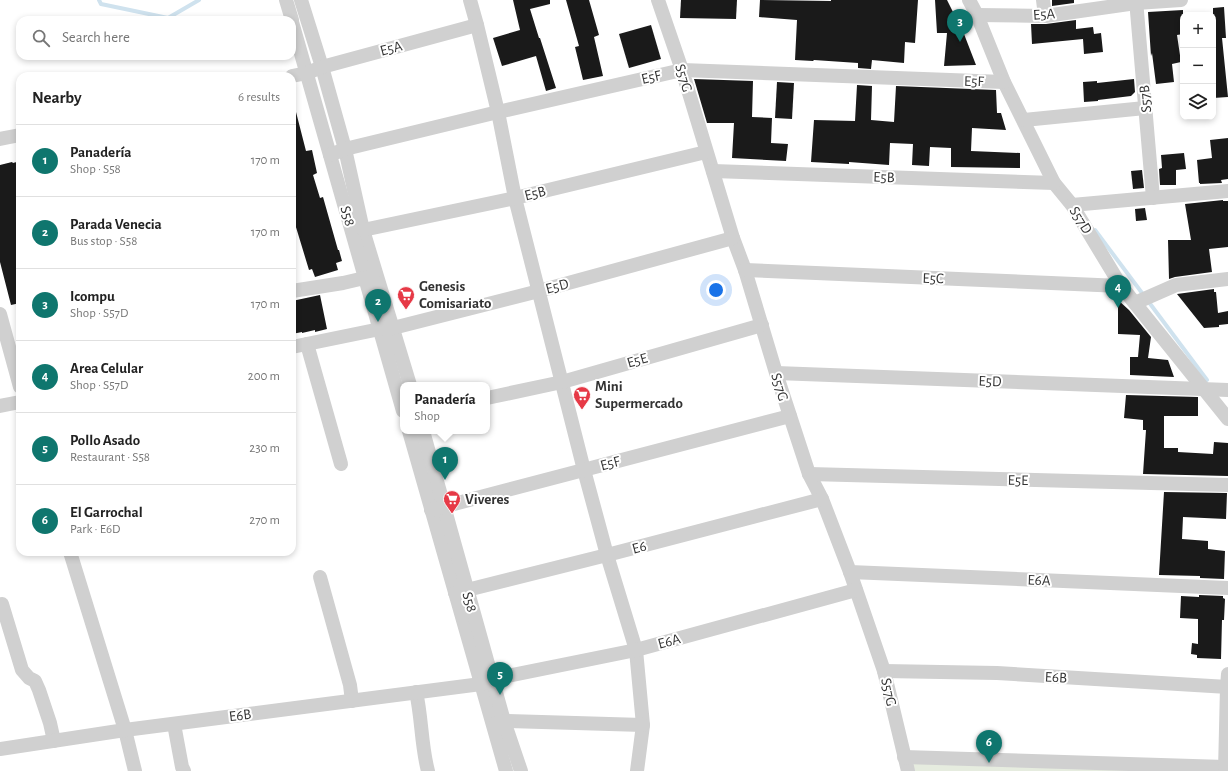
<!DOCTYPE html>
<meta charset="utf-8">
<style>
body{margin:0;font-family:"Alegreya Sans",sans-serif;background:#f2f2f2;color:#222}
.controls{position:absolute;right:12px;top:12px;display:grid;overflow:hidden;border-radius:8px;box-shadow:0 2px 6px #0003}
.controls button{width:36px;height:36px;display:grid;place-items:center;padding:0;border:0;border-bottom:1px solid #e0e0e0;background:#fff;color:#222;font:20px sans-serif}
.you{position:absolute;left:716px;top:290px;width:14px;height:14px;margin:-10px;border:3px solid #fff;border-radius:50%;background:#1a73e8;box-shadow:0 0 0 6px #1a73e833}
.badge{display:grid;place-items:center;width:26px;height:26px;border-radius:50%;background:#0f766e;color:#fff;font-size:13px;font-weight:700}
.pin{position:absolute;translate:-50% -33px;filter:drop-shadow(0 1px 2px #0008)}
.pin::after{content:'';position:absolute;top:21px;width:14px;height:12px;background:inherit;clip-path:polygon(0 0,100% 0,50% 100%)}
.popup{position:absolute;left:400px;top:382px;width:90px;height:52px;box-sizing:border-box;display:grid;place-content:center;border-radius:8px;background:#fff;filter:drop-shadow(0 1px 3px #0005);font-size:13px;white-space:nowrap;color:#767676}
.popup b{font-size:15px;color:#222}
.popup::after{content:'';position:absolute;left:50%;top:100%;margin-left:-8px;border:8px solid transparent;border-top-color:#fff}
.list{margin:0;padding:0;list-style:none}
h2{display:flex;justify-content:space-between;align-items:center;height:52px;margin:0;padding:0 16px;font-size:17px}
h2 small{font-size:13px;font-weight:400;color:#767676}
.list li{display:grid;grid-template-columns:26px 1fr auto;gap:12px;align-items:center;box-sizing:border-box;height:72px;padding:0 16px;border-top:1px solid #e0e0e0}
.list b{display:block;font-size:15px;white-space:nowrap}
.list p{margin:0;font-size:13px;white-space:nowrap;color:#767676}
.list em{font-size:13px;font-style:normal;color:#767676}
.icon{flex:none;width:22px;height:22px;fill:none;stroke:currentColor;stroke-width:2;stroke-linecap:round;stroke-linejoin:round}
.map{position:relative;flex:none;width:1228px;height:771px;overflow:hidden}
.search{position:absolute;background:#fff;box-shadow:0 2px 6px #0003;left:16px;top:16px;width:280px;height:44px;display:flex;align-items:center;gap:10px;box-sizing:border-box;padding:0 14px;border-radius:12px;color:#767676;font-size:15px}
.panel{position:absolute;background:#fff;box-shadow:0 2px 6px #0003;left:16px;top:72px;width:280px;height:484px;border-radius:12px}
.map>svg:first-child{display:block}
.green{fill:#e6ecdf}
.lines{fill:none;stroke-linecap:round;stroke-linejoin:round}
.stream{stroke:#cfe2ee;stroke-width:4}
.building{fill:#1a1a1a}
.minor{stroke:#d0d0d0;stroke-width:14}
.labels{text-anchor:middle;stroke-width:4;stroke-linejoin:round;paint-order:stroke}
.street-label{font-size:15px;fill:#333;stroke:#fff}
.poi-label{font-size:15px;font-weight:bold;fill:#333;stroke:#fff;text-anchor:start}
</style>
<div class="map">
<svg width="1228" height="771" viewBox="0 0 1228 771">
<rect width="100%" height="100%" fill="#fff"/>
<polygon class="green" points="909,757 1224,771 915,771"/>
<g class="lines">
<g class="stream">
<polyline points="99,0 101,4 168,18 199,0"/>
<polyline points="1095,230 1207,380"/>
</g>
</g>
<g class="building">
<polygon points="513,0 550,0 550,4 530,9 539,38 540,38 556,88 546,91 536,56 502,66 493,38 520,30"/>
<polygon points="566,0 589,0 599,35 594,37 603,76 583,80 575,47 579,46"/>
<polygon points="681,0 737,0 736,19 680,18"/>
<polygon points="760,0 831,1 831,0 918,0 915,43 905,42 904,63 872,60 871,69 858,68 858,63 814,60 813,61 795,60 797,20 759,17"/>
<polygon points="935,0 947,0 964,34 976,65 944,66 947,33 937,33"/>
<polygon points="1052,0 1074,0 1074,3 1052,6"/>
<polygon points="1224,7 1226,38 1222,38 1228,97 1213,98 1213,8"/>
<polygon points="1183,10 1183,34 1177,35 1181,62 1172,64 1174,82 1156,84 1152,53 1151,56 1148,12"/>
<polygon points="1076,20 1076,29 1093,27 1094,34 1101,33 1103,52 1084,54 1083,39 1032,44 1031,24 1046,24"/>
<polygon points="651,25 661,59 629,68 619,34"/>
<polygon points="694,79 753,81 752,117 772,118 771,143 788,144 786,161 732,158 734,123 707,123"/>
<polygon points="1134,79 1135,92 1131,96 1098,100 1098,101 1084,102 1083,82 1097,81 1097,83"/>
<polygon points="777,82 794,83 792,119 775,118"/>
<polygon points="857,85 872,86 871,120 894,122 896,86 996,90 997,113 1001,113 1006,130 972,128 971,151 1020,153 1020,168 951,167 951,148 930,147 929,166 912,165 913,144 890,143 889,165 849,162 849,164 811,162 814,120 855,121"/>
<polygon points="292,112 296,112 306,151 312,150 317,173 313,175 320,198 323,197 338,250 339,250 342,261 336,263 338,270 315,277 312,269 309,270 292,214"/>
<polygon points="1228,138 1228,179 1221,180 1222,183 1200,184 1200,183 1199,183 1197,160 1212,158 1210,140"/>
<polygon points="1184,153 1186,169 1176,170 1176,185 1160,185 1159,169 1162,168 1161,155"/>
<polygon points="20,161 20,303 11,305 0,262 0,165 12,162 13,163"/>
<polygon points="1142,170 1144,188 1133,189 1131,171"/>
<polygon points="1223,200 1223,201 1228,201 1228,247 1209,249 1212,272 1175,277 1169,279 1168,240 1191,240 1185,204"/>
<polygon points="1145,208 1147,220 1136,221 1135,209"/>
<polygon points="1214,289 1214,292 1216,292 1218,313 1228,311 1228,324 1219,325 1219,327 1204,328 1177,294"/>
<polygon points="320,295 327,329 315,332 315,330 302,333 302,332 292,334 292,301"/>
<polygon points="1118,300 1129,310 1151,337 1148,358 1168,360 1174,377 1130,375 1130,357 1138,357 1140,335 1118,334"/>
<polygon points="1126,395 1198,397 1198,416 1164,416 1164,448 1178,448 1178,452 1213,454 1214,442 1228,443 1228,476 1143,474 1146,430 1143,430 1143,420 1124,418"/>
<polygon points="1164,492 1227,493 1226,519 1183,517 1182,539 1208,541 1208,549 1225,551 1224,579 1200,578 1200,576 1159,575"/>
<polygon points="1199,595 1223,596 1223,598 1225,599 1224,620 1222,620 1221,659 1197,658 1197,655 1191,654 1192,643 1198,644 1198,619 1180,618 1181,596 1199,597"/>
</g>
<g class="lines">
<g class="minor">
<polyline points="286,0 292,20"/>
<polyline points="301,0 322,67 345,149 363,230 410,385"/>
<polyline points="470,0 477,25 498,112 515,198 584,470 607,555 636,650 643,725 637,771"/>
<polyline points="658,0 682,70 733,238 745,270 776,373 809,474 822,499 850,572 884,671 908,771"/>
<polyline points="969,0 977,15 1004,82 1054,183 1072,205 1121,286 1228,419"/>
<polyline points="1043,0 1045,16"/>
<polyline points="1136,0 1153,198"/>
<polyline points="977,15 1045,16 1136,3 1181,0"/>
<polyline points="292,22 403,411"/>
<polyline points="292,76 307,73 322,67 477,25"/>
<polyline points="1024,120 1145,108"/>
<polyline points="0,139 20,135"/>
<polyline points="330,155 345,149 498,112 682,70 1004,82"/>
<polyline points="713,171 1054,183"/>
<polyline points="1072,205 1228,191"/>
<polyline points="363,230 515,198 706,152"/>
<polyline points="745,270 1121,286"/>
<polyline points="292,291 343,283 373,276"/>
<polyline points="1135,303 1176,285 1228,279"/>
<polyline points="0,314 20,387"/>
<polyline points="307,344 341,464"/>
<polyline points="292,347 380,329 393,328 539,291 733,238"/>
<polyline points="776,373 1228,390"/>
<polyline points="487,398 562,382 762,325"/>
<polyline points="0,406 20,402"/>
<polyline points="409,431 506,771"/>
<polyline points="423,431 504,721 521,771"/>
<polyline points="809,474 1228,485"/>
<polyline points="431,510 790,416"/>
<polyline points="70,552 125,730 135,771"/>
<polyline points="850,572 1228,588"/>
<polyline points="320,577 350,685 352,701"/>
<polyline points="455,593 607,555 822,499"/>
<polyline points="2,604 22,670 29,678 35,681 39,690 50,723 54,741"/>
<polyline points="884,671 997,673 1228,687"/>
<path d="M416,692C422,718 421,745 428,771"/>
<polyline points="496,723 504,721 643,725"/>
<polyline points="174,724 182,767 184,771"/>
<polyline points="0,749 125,730 481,684 492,679 636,650 856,590"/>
<polyline points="904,757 1225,767"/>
<polyline points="1225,771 1227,687 1228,674"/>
</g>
</g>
<defs>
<g id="supermarket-pin" transform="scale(0.9)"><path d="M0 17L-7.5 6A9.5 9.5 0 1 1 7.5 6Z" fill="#e63946" stroke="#fff"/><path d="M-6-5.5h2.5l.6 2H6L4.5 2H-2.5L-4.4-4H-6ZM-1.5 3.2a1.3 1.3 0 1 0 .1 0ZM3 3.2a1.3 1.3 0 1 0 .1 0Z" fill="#fff"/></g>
</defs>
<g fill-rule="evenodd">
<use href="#supermarket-pin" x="406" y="295"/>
<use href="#supermarket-pin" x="582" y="395"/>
<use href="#supermarket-pin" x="452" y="499"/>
</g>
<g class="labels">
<g class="street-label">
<text transform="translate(1044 14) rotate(-4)" y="5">E5A</text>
<text transform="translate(391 48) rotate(-15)" y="5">E5A</text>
<text transform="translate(651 77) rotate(-13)" y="5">E5F</text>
<text transform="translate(684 78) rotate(73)" y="5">S57G</text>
<text transform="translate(974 81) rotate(2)" y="5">E5F</text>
<text transform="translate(1145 99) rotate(-95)" y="5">S57B</text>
<text transform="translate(884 177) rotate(2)" y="5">E5B</text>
<text transform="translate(535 193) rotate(-14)" y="5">E5B</text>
<text transform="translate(348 216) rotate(74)" y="5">S58</text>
<text transform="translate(1081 220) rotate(58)" y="5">S57D</text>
<text transform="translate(933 278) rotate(2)" y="5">E5C</text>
<text transform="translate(557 286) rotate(-15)" y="5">E5D</text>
<text transform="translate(637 360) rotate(-16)" y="5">E5E</text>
<text transform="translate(990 381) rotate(2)" y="5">E5D</text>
<text transform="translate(780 387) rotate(73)" y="5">S57G</text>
<text transform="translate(610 463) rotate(-15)" y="5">E5F</text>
<text transform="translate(1018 480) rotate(1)" y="5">E5E</text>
<text transform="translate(639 547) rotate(-15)" y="5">E6</text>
<text transform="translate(1039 580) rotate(2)" y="5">E6A</text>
<text transform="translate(470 602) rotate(74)" y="5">S58</text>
<text transform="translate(669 641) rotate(-15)" y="5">E6A</text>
<text transform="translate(1056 677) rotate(3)" y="5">E6B</text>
<text transform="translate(889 692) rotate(77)" y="5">S57G</text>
<text transform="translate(240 715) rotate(-7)" y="5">E6B</text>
</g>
<g class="poi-label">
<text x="419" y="291">Genesis<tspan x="419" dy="17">Comisariato</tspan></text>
<text x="595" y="391">Mini<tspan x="595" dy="17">Supermercado</tspan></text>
<text x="465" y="504">Viveres</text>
</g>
</g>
</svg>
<div class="controls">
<button>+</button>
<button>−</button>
<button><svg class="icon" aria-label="layers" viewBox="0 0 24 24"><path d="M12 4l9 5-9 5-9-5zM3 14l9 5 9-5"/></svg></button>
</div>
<div class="you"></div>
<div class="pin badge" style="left:445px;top:480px">1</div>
<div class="popup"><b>Panadería</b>Shop</div>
<div class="pin badge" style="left:378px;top:322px">2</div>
<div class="pin badge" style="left:960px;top:42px">3</div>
<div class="pin badge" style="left:1118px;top:308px">4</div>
<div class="pin badge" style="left:500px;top:695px">5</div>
<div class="pin badge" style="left:989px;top:763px">6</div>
<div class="search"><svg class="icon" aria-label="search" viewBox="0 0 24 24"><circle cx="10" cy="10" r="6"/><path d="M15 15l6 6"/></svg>Search here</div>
<section class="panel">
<h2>Nearby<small>6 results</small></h2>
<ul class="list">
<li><span class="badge">1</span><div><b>Panadería</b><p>Shop · S58</p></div><em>170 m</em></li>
<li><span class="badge">2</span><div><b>Parada Venecia</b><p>Bus stop · S58</p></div><em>170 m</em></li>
<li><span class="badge">3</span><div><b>Icompu</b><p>Shop · S57D</p></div><em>170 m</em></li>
<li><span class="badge">4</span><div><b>Area Celular</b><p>Shop · S57D</p></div><em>200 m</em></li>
<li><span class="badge">5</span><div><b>Pollo Asado</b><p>Restaurant · S58</p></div><em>230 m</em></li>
<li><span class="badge">6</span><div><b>El Garrochal</b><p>Park · E6D</p></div><em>270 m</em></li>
</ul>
</section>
</div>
